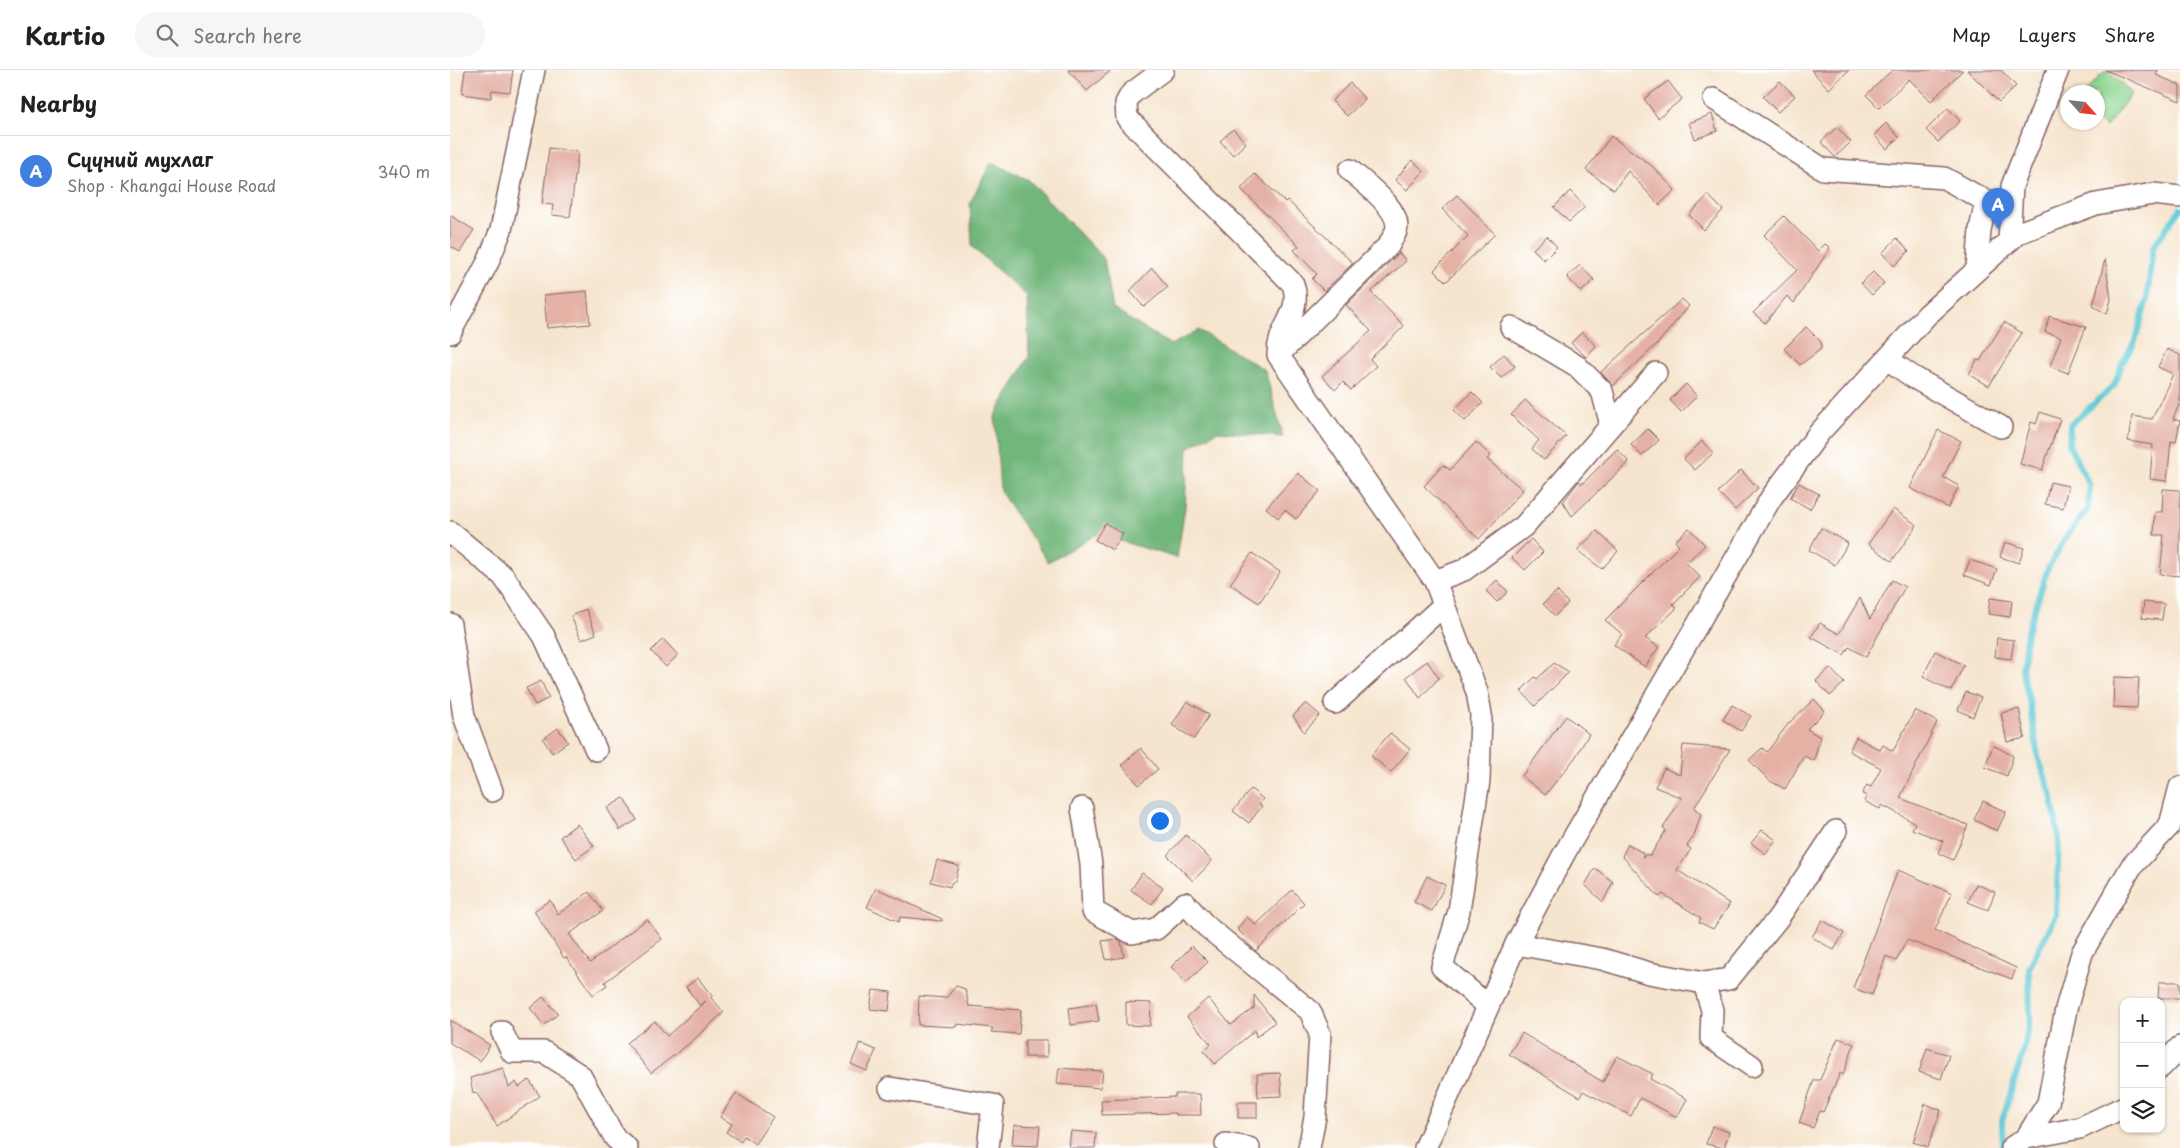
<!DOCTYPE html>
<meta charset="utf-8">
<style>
body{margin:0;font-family:"Playpen Sans",sans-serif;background:#f6f6f6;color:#222}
.controls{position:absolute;right:15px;bottom:15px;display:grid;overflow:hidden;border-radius:10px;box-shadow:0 1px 4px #0004}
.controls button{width:45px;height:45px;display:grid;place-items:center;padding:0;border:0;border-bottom:1px solid #e0e0e0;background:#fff;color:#222;font:25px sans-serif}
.compass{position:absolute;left:1610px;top:15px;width:45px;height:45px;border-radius:50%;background:#fff;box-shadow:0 1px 4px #0004;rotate:117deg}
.you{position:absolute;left:709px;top:750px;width:18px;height:18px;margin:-12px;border:4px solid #fff;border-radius:50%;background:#1a73e8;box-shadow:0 0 0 8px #1a73e833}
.badge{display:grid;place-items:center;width:32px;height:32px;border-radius:50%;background:#7c3aed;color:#fff;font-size:16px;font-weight:700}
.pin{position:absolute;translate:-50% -41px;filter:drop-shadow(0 1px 2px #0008)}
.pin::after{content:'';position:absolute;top:26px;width:18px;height:15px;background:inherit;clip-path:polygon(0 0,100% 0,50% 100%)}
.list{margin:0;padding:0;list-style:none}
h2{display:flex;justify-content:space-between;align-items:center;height:65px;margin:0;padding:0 20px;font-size:21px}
h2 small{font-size:16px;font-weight:400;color:#767676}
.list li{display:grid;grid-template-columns:32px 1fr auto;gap:15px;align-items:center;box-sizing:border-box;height:70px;padding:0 20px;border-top:1px solid #e0e0e0}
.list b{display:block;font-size:19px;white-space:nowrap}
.list p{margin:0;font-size:16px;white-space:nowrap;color:#767676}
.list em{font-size:16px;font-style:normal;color:#767676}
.icon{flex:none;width:28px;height:28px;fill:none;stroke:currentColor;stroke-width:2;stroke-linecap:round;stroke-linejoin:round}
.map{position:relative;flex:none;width:1730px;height:1078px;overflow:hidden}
header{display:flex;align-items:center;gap:30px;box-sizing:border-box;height:70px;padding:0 25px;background:#fff;border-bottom:1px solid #e0e0e0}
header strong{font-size:24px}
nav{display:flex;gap:28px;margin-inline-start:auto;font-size:18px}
.search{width:350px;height:45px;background:#f6f6f6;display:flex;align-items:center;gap:12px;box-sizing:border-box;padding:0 18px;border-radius:28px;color:#767676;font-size:19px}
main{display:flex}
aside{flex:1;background:#fff}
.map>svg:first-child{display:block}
.green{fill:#8cd48f;stroke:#6b7a5d}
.forest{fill:#71b67a;stroke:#5e6a52}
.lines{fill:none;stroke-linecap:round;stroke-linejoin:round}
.stream{stroke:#5dc9d6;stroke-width:6}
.building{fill:#e4b1a4}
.minor-casing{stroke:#866464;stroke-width:24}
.minor{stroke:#fff;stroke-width:21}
</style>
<header>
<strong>Kartio</strong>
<div class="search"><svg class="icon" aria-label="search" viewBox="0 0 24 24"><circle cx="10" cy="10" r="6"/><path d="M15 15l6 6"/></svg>Search here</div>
<nav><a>Map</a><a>Layers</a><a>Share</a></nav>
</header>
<main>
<aside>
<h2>Nearby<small></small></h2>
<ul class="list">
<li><span class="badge" style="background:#3f7fe0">A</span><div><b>Сүүний мухлаг</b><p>Shop · Khangai House Road</p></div><em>340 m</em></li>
</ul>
</aside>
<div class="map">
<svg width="1730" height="1078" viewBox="0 0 1730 1078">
<rect width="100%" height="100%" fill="#fff"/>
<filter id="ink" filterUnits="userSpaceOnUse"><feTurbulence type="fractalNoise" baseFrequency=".02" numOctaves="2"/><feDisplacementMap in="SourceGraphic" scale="10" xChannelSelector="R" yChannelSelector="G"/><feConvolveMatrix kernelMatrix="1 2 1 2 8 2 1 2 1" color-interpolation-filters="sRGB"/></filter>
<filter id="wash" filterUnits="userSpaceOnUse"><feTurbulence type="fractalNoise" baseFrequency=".0096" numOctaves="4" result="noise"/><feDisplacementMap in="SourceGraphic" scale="20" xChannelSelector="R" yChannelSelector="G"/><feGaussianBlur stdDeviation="1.12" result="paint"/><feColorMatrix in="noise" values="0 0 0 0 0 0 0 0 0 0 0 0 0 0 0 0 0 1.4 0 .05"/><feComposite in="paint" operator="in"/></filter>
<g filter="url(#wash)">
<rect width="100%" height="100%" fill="#f6e5ce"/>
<polygon class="green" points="1656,0 1682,23 1656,57 1648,51 1648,22 1635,22"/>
<polygon class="forest" points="541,92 579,110 654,189 663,239 721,275 749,260 815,300 833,367 768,361 738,378 735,437 727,488 647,464 598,492 550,421 545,346 579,287 577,226 522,177 520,133"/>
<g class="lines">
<polyline class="stream" points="1553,1078 1552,1051 1573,983 1580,949 1579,898 1606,846 1609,769 1601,723 1588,687 1580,634 1572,600 1577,562 1598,498 1618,464 1638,439 1640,416 1619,375 1620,355 1664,316 1672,294 1685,271 1697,230 1703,177 1730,139"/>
</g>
<g id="blocks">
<g class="building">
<polygon points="15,0 63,0 60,22 42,20 41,28 12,24"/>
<polygon points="618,0 661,0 637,21"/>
<polygon points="1361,0 1399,0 1379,19"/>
<polygon points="1442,0 1513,0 1481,31 1459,9 1429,38 1416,25"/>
<polygon points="1517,0 1551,0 1566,16 1549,32"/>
<polygon points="1655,0 1708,0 1706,5 1730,15 1730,31"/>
<polygon points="1218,11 1232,29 1208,48 1194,29"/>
<polygon points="1330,11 1345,26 1328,42 1313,27"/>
<polygon points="900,13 915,29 897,46 882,31"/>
<polygon points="1498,38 1510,51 1488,72 1476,60"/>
<polygon points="1262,44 1267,61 1245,69 1239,53"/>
<polygon points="1436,53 1449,67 1437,79 1424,65"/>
<polygon points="1387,57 1401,72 1385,87 1371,72"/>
<polygon points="783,59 796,73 783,85 770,71"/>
<polygon points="1161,66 1202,96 1225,120 1209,135 1178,101 1164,120 1136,100"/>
<polygon points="99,78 128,82 120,147 102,145 103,135 92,134"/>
<polygon points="962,90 974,101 957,120 945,110"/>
<polygon points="805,104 835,132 837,130 903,193 874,221 862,209 867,204 844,180 849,176 791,119"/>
<polygon points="1120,121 1135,137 1119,152 1104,137"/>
<polygon points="1007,125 1045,164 996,212 984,200 1018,166 992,139"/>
<polygon points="1258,125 1273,140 1254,160 1239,145"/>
<polygon points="0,145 24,160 10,182 0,176"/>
<polygon points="1334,146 1368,181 1375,174 1380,178 1344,233 1337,226 1315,253 1303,243 1347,200 1314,165"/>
<polygon points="1097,166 1107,177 1094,190 1083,179"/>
<polygon points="1447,168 1459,181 1444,196 1432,183"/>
<polygon points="949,183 956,191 921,222 954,256 920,289 926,296 901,320 893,312 885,320 872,306 921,261 896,235"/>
<polygon points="1655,189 1661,229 1657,244 1643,236"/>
<polygon points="1130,195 1144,210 1131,222 1117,207"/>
<polygon points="702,198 718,217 694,237 680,221"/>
<polygon points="1423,202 1434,213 1422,225 1411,213"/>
<polygon points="137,221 140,254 97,258 94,225"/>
<polygon points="1232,229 1239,236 1208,273 1163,316 1151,302"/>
<polygon points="1599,246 1636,257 1618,303 1600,296 1611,267 1595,262"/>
<polygon points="1554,252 1572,263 1539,316 1519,304 1527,290 1530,291"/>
<polygon points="1356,257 1371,272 1371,279 1350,295 1334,279"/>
<polygon points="1132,262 1146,276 1136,287 1121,273"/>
<polygon points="1717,279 1730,285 1730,332 1723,349 1730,351 1726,372 1721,371 1717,411 1700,409 1703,375 1678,371 1682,346 1702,349 1723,304 1708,297"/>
<polygon points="1054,284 1065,296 1051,308 1040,297"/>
<polygon points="1236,314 1247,326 1231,342 1220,330"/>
<polygon points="1022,322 1033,333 1015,351 1004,340"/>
<polygon points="1075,330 1116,366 1094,390 1082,379 1089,370 1061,345"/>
<polygon points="1590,342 1610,349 1592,400 1570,394 1581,352 1586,354"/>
<polygon points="1198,359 1209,370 1192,386 1181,375"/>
<polygon points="1488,360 1511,371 1493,407 1509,416 1498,438 1460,418"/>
<polygon points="1252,371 1263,383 1245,400 1234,389"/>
<polygon points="1026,372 1041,386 1037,389 1073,420 1029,469 974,416 993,395 1000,400"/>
<polygon points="1167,379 1179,392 1122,446 1113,432 1129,411 1132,414"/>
<polygon points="1291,400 1308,418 1285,440 1268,422"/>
<polygon points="848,403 870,421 846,449 835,440 828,448 816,438"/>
<polygon points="1600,412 1618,416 1613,438 1595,434"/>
<polygon points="1349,413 1369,424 1360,439 1340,428"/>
<polygon points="1713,419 1730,420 1730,506 1710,504 1714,465 1704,465 1705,442 1712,442"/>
<polygon points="1443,439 1467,455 1442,491 1418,474"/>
<polygon points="655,453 673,464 663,480 645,470"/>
<polygon points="1239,458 1255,475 1236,493 1250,507 1223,534 1227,538 1195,568 1209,577 1195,597 1164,575 1172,564 1155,550 1229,476 1225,471"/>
<polygon points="1371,458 1398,473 1385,495 1359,480"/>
<polygon points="1147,461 1168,481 1152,499 1127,480"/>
<polygon points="1081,469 1093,482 1075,500 1062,488"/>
<polygon points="1555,472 1574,478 1569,493 1550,487"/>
<polygon points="802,483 830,502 809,533 780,514"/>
<polygon points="1520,490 1547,499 1541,515 1514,505"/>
<polygon points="1047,510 1058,522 1047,532 1036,521"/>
<polygon points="1442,510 1455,517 1416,587 1399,577 1394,585 1361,567 1370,553 1389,564 1410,528 1420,549"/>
<polygon points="1107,521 1118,533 1105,546 1093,534"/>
<polygon points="1540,528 1562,531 1560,547 1538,544"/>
<polygon points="1694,532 1714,534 1712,550 1692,548"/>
<polygon points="136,539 146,564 131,570 121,546"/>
<polygon points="1547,568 1564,570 1561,589 1545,587"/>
<polygon points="213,569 228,585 216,597 201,581"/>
<polygon points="1485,581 1514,595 1501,621 1473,607"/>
<polygon points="977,591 989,608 970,628 956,607"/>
<polygon points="1104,593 1119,602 1085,636 1071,621 1085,607 1087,609"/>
<polygon points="1380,598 1394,613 1380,626 1366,611"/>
<polygon points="1664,607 1689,608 1687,638 1663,637"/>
<polygon points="91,611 99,628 85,635 76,618"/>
<polygon points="1516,622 1531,627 1523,647 1508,640"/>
<polygon points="1364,629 1375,641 1357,659 1370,667 1364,691 1354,686 1335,719 1320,711 1299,690 1312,678 1317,682 1338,654"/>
<polygon points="737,631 759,645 744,669 722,655"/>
<polygon points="856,633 870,645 854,662 843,646"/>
<polygon points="1282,635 1301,646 1291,661 1273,650"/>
<polygon points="1569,639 1575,668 1557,672 1551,643"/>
<polygon points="1465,640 1487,652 1450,728 1518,755 1503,790 1488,783 1493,771 1462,759 1465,753 1432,735 1430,739 1414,731 1417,726 1412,724 1417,715 1421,717 1431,698 1399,681 1406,667 1430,680 1433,675 1443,681"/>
<polygon points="1116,646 1139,664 1125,688 1095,725 1072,706"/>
<polygon points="108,658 118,672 102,683 93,669"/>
<polygon points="940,663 960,679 941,702 921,686"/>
<polygon points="1233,675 1280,679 1244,738 1251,744 1244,766 1237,776 1241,779 1227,800 1280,834 1263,859 1249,852 1251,848 1213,824 1209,827 1172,786 1178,774 1193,783 1193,788 1196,784 1200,786 1216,760 1213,758 1232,728 1205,717 1214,698 1230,705"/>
<polygon points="1543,675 1563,686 1557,706 1535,697"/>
<polygon points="691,678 708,699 689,715 672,695"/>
<polygon points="801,719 813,729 809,734 812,736 799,753 783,741"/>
<polygon points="174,728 187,750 170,760 157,738"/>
<polygon points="1533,731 1556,742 1547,761 1524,750"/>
<polygon points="127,754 144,776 126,789 110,767"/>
<polygon points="1312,760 1326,770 1316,784 1301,773"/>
<polygon points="736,765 762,791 743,811 717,785"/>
<polygon points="487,790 509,796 505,812 502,812 500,817 481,812"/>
<polygon points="1145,798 1163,812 1153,832 1135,815"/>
<polygon points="1448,800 1502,823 1485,860 1566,898 1562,909 1457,870 1446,891 1436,886 1422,925 1403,918"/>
<polygon points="692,803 713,818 702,834 681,820"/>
<polygon points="977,806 995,815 982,841 964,832"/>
<polygon points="1526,814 1545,822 1538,840 1518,832"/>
<polygon points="426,818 492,849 492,851 450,847 449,852 417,837"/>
<polygon points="842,820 854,833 806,881 793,869 795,867 787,859 797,847 806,855"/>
<polygon points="139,822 153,841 119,864 140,893 197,849 212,869 155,912 157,915 143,925 116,887 114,888 84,841 100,830 108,844"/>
<polygon points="1372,850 1394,863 1384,880 1362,867"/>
<polygon points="667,869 671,871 674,887 656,890 652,871"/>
<polygon points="742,876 758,892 736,913 721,897"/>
<polygon points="248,908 262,926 261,928 274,942 241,972 201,1003 177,973 205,951 217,966 256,931 250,936 236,917"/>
<polygon points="1709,912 1730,912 1730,928 1708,928"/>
<polygon points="506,916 515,919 519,936 571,940 569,964 541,962 543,958 507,954 506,957 468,955 469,926 496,928"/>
<polygon points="423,920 441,922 439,941 420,939"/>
<polygon points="804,925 825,952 806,967 805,960 765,994 754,981 761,974 737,947 758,928 781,955 804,938"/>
<polygon points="93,927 108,944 94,955 80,938"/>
<polygon points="676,932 701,933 700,956 676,955"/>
<polygon points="646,934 649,951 621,955 619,938"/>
<polygon points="0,950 40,975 30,991 0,973"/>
<polygon points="1072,963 1153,1012 1167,986 1203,1004 1200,1009 1237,1029 1227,1047 1190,1028 1181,1046 1133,1021 1130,1027 1059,984"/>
<polygon points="1388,968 1404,974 1393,1005 1390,1003 1373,1042 1370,1041 1363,1058 1349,1053 1364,1010 1370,1010"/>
<rect x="575" y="970" width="22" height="17"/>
<polygon points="410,973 426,980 417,1001 401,994"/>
<polygon points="1477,978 1499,985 1491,1009 1469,1002"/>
<polygon points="53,998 59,1017 66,1012 69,1017 79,1010 90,1026 47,1056 26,1022 23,1023 20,1008"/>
<polygon points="609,998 653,1001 651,1018 607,1014"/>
<polygon points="830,1003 832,1026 808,1027 807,1004"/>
<polygon points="286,1023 323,1047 305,1074 294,1066 291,1072 276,1062 282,1054 270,1047"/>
<polygon points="725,1024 750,1024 751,1045 726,1045 726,1043 652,1045 651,1030 725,1027"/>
<rect x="788" y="1032" width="19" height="16"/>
<polygon points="1475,1034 1491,1040 1478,1077 1463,1072"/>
<polygon points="564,1055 590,1056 588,1076 562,1075"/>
<polygon points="1262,1056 1279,1062 1274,1078 1256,1074"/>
<polygon points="621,1061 646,1063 645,1078 619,1078"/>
</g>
</g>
</g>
<g filter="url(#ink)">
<use href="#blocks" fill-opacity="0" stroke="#866464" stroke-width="1"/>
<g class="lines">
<g class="minor-casing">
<g id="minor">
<path d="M713,0L681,24L676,33L677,48L843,214C853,243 827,257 828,285L985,511L1027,622L1031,644L1029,711L1009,841L992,897L1038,936"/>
<polyline points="1264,29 1373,99 1494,108 1536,131 1530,160 1527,199"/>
<polyline points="1559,171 1562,116 1608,0"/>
<polyline points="1061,257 1127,296 1152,321 1161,355"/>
<polyline points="0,263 38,192 51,160 84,0"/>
<path d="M830,283L939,175C941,170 945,165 946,161C953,140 914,113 900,100"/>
<polyline points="1437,289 1463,307 1551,357"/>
<polyline points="0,462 53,506 94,566 146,680"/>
<polyline points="985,511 1014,500 1074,456 1206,303"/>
<polyline points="0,554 14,646 42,721"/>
<polyline points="885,633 994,535"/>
<polyline points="632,738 641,794 643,841 682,863 706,859 735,833 756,856 860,941 870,964 865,1047 859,1078"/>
<polyline points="1066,874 1152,889 1199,903 1254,913 1279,909 1329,847 1386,761"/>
<polyline points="1254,913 1262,940 1261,968 1302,996"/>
<polyline points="52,962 62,982 94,982 130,1005 165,1068 177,1078"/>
<polyline points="1711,997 1730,977"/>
<polyline points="440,1018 543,1035 538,1078"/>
<polyline points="1576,1068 1630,1058 1674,1037"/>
<polyline points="776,1074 799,1078"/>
<polyline points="975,1078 1066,874 1114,784 1321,428 1369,363 1477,245 1568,163 1646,134 1703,124 1730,127"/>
<polyline points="1561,1078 1576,1068 1598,1033 1616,939 1632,883 1681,797 1720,755 1730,717"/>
</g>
</g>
<use href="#minor" class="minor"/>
</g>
</g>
</svg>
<div class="controls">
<button>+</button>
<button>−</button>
<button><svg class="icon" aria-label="layers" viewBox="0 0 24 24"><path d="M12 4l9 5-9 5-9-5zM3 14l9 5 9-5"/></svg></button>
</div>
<svg class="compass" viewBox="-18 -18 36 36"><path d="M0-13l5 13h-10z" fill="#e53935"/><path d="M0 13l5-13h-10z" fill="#767676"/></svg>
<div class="you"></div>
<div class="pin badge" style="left:1548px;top:159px;background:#3f7fe0">A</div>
</div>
</main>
